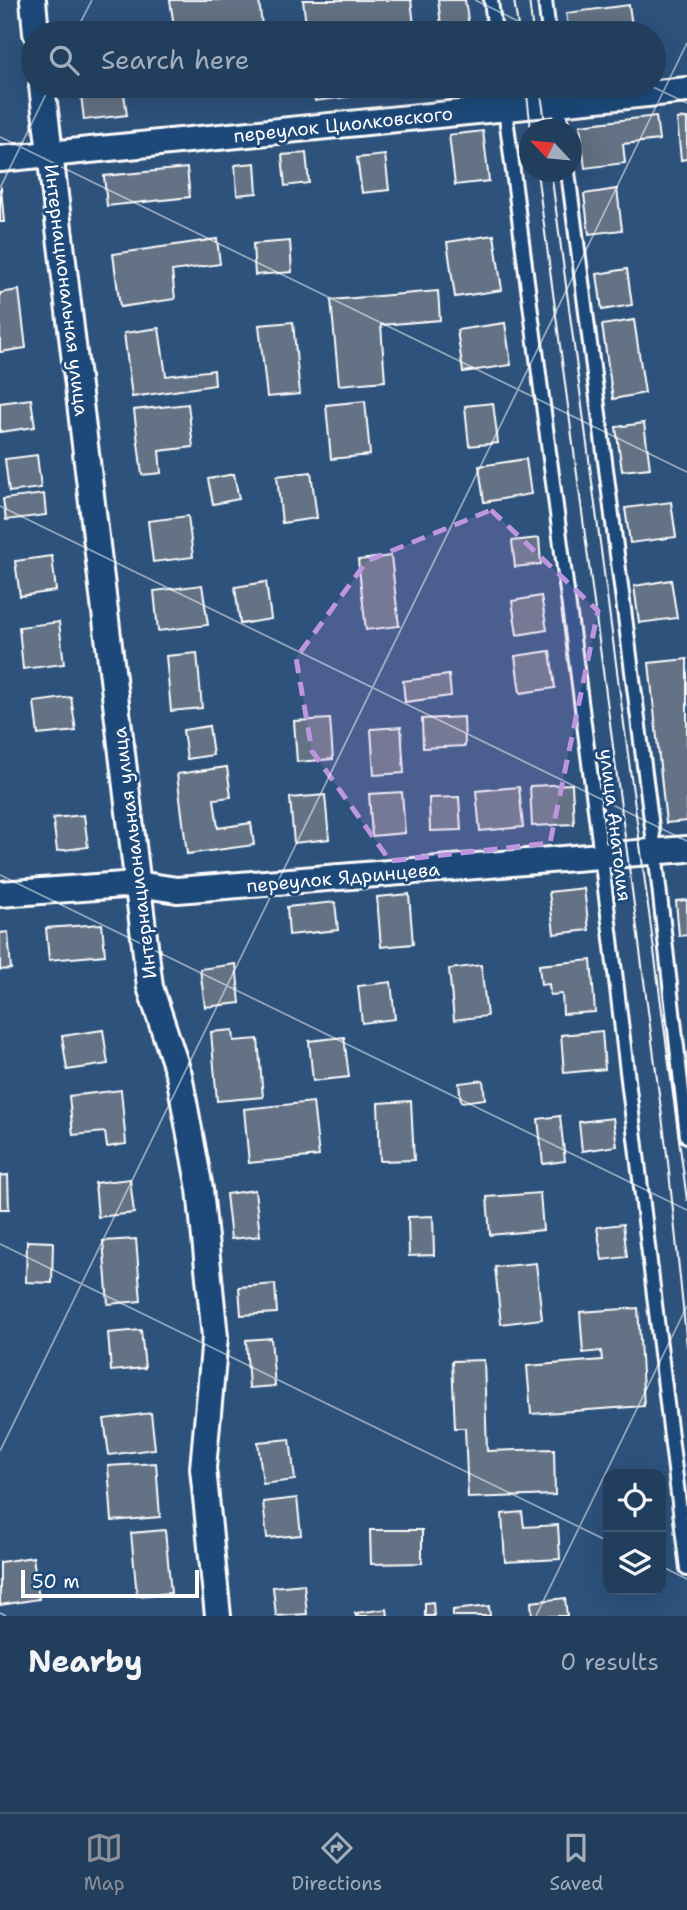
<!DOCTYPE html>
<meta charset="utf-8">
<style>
body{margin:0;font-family:"Shantell Sans",sans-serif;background:#2e4966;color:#f1f3f6}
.controls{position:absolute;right:21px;bottom:21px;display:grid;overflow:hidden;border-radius:14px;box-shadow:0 7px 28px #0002}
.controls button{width:63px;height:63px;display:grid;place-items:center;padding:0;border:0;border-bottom:2px solid #3f5772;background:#223e5d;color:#f1f3f6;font:35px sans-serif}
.compass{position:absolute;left:519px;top:119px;width:63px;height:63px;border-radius:50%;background:#223e5d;box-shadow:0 7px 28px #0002;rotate:296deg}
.scale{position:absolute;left:21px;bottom:18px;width:178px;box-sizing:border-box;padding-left:7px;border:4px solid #fff;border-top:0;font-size:19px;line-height:24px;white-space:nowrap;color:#fff;-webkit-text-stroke:5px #1f4a7a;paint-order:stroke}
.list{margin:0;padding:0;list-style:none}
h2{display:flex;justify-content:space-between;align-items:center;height:91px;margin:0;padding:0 28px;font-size:30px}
h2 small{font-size:23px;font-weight:400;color:#a2aebc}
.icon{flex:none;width:38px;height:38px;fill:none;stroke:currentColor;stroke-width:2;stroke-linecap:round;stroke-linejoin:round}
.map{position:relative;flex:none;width:687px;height:1616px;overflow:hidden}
.search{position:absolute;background:#223e5d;box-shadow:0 7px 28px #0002;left:21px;right:21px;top:21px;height:77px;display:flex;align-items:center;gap:18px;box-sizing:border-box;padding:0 24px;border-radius:38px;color:#a2aebc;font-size:26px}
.sheet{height:196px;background:#223e5d}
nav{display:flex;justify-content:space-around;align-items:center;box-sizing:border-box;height:98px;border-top:2px solid #3f5772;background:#223e5d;font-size:19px;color:#a2aebc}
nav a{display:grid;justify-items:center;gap:4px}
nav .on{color:#8c9099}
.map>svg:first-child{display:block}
.building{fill:#647284;stroke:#fff;stroke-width:2}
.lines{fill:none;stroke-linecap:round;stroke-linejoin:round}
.service-casing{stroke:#fff;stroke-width:18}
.minor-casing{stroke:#fff;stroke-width:30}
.service{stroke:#1f4a7a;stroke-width:12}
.minor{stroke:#1f4a7a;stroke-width:24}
.tram{stroke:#fff;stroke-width:2}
.marked{fill:#bd96df;fill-opacity:0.2;stroke:#bd96df;stroke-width:5;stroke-dasharray:14 9;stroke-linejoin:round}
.ticks{fill:none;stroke:#fff;stroke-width:2;stroke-opacity:0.45}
.labels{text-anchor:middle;stroke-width:6;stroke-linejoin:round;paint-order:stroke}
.street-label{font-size:19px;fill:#fff;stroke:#1f4a7a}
</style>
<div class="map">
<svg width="687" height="1616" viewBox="0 0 687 1616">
<rect width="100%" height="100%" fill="#2d527c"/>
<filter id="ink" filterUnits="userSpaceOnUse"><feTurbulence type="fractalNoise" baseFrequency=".0143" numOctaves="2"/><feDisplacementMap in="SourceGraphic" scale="14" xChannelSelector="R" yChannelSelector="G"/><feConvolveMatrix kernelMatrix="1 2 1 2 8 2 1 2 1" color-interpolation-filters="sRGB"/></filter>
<g filter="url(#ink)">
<g class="building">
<polygon points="170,0 259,0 262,26 212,33 175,33"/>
<polygon points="303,0 411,0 415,33 307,33"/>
<polygon points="438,0 465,0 470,33 442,33"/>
<polygon points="629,5 633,33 569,33 566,13"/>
<polygon points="116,28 117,33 78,33"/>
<polygon points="80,86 123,86 127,115 84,120"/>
<polygon points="313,86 421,86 422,88 315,101"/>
<polygon points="656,116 659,140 623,144 625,163 585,168 580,125"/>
<polygon points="687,118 687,159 681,160 677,119"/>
<polygon points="483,131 489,181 455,185 449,135"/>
<polygon points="306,153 309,183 285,186 282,155"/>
<polygon points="385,155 389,190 362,193 357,158"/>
<polygon points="255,163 257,193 237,195 235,165"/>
<polygon points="187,168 190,197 107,206 104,176"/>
<polygon points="1,188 4,222 0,222 0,189"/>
<polygon points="617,189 622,230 589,234 584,194"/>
<polygon points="494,235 502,290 455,297 447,242"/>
<polygon points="217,239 220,264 172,271 175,299 120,307 113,254"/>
<polygon points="290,241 292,272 255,275 253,244"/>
<polygon points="627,269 632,305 602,310 597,274"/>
<polygon points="19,290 26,348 0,352 0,293"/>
<polygon points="438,291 440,320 381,325 385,381 339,385 331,300"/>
<polygon points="634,320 645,393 613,399 602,325"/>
<polygon points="293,322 300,394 267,397 259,325"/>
<polygon points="505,323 511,365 463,372 457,330"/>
<polygon points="159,328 166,376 214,370 215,385 132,397 124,333"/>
<polygon points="31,399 35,427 0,432 0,403"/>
<polygon points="365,401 370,455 331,459 326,405"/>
<polygon points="493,403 498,443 469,446 465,406"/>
<polygon points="188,404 193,447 159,451 161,473 142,475 134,410"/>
<polygon points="644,423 650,468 622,471 616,427"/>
<polygon points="37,455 41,488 9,492 5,459"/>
<polygon points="526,459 531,494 484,502 479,466"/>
<polygon points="311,472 317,518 282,523 277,476"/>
<polygon points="234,474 239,499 213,504 208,479"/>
<polygon points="44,494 46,515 6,520 3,499"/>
<polygon points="671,502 676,537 630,543 625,508"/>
<polygon points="188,516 193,557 153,562 148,521"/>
<polygon points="539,538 541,564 515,567 512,541"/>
<polygon points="52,556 56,591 20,596 15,561"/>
<polygon points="391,556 399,626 366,630 358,560"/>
<polygon points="671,580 677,618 639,623 634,586"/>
<polygon points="266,582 271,619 240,624 235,587"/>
<polygon points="202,585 208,625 158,631 154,591"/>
<polygon points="541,596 547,630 517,635 512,601"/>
<polygon points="59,622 64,664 23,669 19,627"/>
<polygon points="550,651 555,688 520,693 515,656"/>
<polygon points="197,653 202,708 171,711 166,656"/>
<polygon points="687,659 687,821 666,823 649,663"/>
<polygon points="449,675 451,696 405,702 403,681"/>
<polygon points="71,697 76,731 38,735 34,702"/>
<polygon points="464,717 465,746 423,748 422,719"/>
<polygon points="330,719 333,759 297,762 294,721"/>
<polygon points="209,726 213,755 187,759 183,730"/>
<polygon points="401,727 404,773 374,775 371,729"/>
<polygon points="227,767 231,797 214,799 218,828 251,823 254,845 187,854 177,774"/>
<polygon points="572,784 574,824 532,826 530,786"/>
<polygon points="519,787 523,827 480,831 476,791"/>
<polygon points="402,792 405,833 372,836 369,794"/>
<polygon points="325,795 329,839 294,843 290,798"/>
<polygon points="459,797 461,830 430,831 429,798"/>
<polygon points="84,815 88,847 57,851 53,818"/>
<polygon points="584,888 589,930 554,934 549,892"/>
<polygon points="409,894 413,944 381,947 377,897"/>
<polygon points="687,900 687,935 679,936 676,901"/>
<polygon points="335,902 338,930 289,935 287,907"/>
<polygon points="102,924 105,955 49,960 46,928"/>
<polygon points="8,932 11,969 0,970 0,933"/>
<polygon points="591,960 595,1012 563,1014 562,994 550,995 549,984 541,985 539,965"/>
<polygon points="236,964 240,1003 205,1007 200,969"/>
<polygon points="481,965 487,1016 454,1020 449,969"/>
<polygon points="391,982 395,1019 362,1023 358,986"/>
<polygon points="103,1030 108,1064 67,1070 62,1036"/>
<polygon points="233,1030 234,1041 258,1039 263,1097 217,1101 211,1032"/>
<polygon points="602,1031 605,1069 564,1073 561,1035"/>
<polygon points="344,1037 349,1077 313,1081 309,1041"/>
<polygon points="483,1080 485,1099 461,1102 459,1083"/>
<polygon points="121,1090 126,1144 107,1147 105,1132 73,1135 69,1096"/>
<polygon points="411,1101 414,1160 380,1161 378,1103"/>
<polygon points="313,1102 319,1156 249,1163 244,1109"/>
<polygon points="560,1116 565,1161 543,1164 538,1119"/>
<polygon points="613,1118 617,1146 582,1151 579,1122"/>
<polygon points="8,1175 9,1209 0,1209 0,1176"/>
<polygon points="130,1179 134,1213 98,1217 95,1183"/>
<polygon points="255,1190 260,1236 231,1239 226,1194"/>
<polygon points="540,1193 543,1230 490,1235 487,1197"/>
<polygon points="433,1216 434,1255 409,1256 408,1217"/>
<polygon points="623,1224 627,1257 602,1260 597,1227"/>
<polygon points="136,1239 141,1301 108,1304 103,1241"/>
<polygon points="27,1241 53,1242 52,1283 26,1282"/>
<polygon points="536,1263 542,1319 501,1324 495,1267"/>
<polygon points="275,1284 277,1313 241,1315 239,1287"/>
<polygon points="638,1308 644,1406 531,1414 527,1366 602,1360 601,1351 583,1353 580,1312"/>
<polygon points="141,1330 145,1368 111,1371 108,1333"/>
<polygon points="271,1338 275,1386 249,1388 246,1340"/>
<polygon points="484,1360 487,1451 554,1449 555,1495 468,1498 465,1428 455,1428 452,1361"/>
<polygon points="151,1413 155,1449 109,1455 104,1419"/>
<polygon points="290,1439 295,1480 263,1484 258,1442"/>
<polygon points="156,1463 160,1517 112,1521 108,1466"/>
<polygon points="297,1498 301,1535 267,1538 263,1502"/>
<polygon points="603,1511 608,1511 608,1557 605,1557"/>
<polygon points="522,1512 524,1527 558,1525 560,1559 505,1562 502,1514"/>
<polygon points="165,1530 171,1593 137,1596 131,1533"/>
<polygon points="370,1530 422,1530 422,1563 371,1564"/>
<polygon points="33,1557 39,1599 0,1605 0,1562"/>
<polygon points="304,1584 307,1614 276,1616 273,1587"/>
<polygon points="565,1598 567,1616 532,1616 531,1602"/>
<polygon points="433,1602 434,1616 425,1616 425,1603"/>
<polygon points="489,1606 490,1616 453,1616 453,1610"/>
<polygon points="387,1609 388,1616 356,1616 355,1613"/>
</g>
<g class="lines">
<g class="service-casing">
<g id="service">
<polyline points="491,0 495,33"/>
<polyline points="545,0 549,33"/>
<polyline points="502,86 601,856 687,1569"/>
<polyline points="556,86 562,130"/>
<polyline points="568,172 655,851 687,1136"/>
</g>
</g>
<g class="minor-casing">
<g id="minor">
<polyline points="33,0 36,33"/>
<polyline points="42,86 150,987 179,1075 200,1189 215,1337 203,1468 218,1616"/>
<polyline points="0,159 687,90"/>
<polyline points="0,894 137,884 177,890 687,849"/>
</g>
</g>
<use href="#service" class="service"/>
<use href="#minor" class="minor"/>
<g class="tram">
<polyline points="514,0 519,33"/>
<polyline points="529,0 533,33"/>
<polyline points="526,86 531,130"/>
<polyline points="540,86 546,130"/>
<polyline points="537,172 668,1162 687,1346"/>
<polyline points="551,172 687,1200"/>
</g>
</g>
</g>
<path class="marked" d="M491,510L598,611L550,843L390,861L312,751L296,658L367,561Z"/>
<path class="ticks" d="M475,0L543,33M75,33L92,0M651,86L687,103M0,137L687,472M0,188L50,86M0,506L687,841M0,875L687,1210M0,1244L608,1541M0,1451L687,43M661,1566L687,1579M0,1613L6,1616M536,1616L687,1306"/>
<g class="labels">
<g class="street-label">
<text transform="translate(343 124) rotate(-6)" y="7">переулок Циолковского</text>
<text transform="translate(67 290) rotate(83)" y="7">Интернациональная улица</text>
<text transform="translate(616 825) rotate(83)" y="7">улица Анатолия</text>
<text transform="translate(134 853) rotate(-97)" y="7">Интернациональная улица</text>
<text transform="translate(343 877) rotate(-5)" y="7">переулок Ядринцева</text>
</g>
</g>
</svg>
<div class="controls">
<button><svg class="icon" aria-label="locate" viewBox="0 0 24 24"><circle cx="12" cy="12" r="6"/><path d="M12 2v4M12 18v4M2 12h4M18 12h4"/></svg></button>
<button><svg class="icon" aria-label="layers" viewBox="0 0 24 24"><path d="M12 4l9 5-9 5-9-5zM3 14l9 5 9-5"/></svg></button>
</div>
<svg class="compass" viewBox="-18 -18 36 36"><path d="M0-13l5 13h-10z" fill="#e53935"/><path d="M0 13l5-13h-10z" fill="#a2aebc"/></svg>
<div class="scale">50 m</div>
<div class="search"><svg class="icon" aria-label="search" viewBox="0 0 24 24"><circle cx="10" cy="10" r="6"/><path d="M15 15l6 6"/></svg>Search here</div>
</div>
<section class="sheet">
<h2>Nearby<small>0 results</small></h2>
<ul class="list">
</ul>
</section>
<nav>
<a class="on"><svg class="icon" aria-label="map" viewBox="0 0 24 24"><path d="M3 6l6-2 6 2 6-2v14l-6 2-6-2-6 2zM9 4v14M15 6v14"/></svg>Map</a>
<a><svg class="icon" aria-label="directions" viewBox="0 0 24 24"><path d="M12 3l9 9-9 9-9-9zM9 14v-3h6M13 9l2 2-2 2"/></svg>Directions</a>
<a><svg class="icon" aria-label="saved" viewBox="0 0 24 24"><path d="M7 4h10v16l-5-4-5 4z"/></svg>Saved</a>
</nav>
